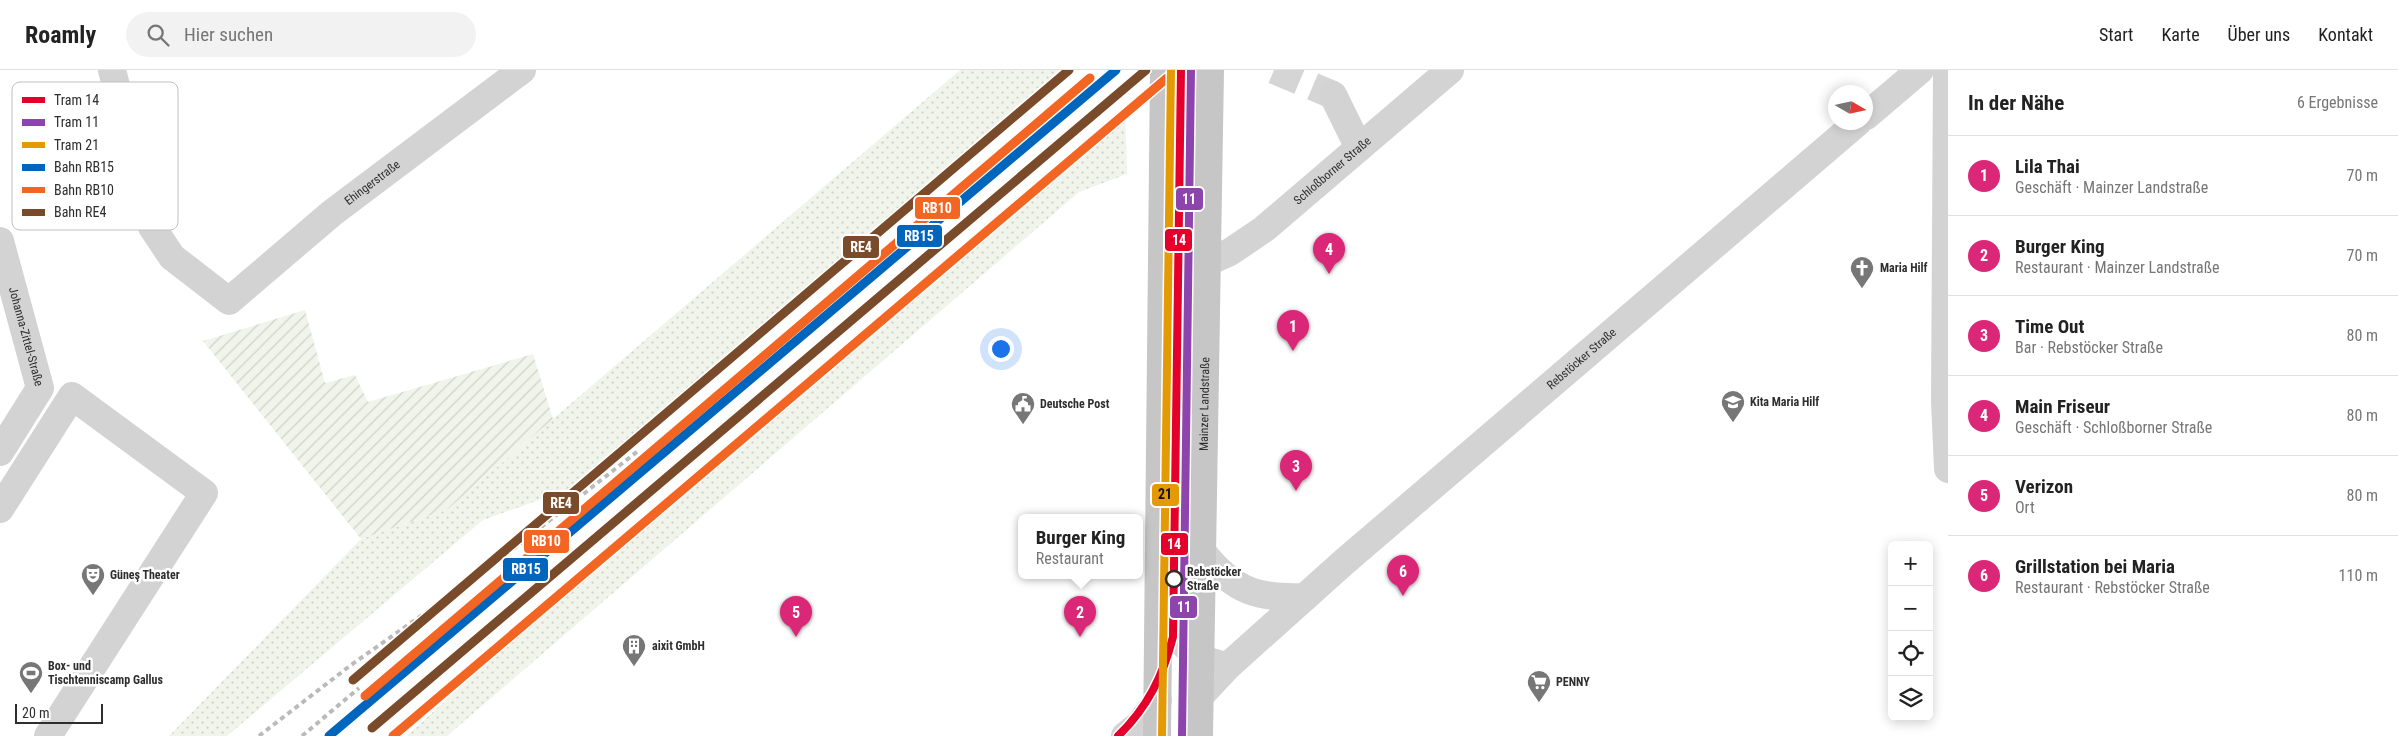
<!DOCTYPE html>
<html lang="de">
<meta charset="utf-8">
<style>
body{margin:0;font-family:"Roboto Condensed",sans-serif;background:#f2f2f2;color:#222}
.controls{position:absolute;right:15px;bottom:15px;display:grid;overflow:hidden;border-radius:8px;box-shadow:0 2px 12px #0003}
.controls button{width:45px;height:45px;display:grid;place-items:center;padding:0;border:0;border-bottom:1px solid #e0e0e0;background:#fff;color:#222;font:25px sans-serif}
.compass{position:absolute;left:1828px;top:15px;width:45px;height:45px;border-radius:50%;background:#fff;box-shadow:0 2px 12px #0003;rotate:99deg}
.scale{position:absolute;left:15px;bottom:12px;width:88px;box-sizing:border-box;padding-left:5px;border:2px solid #2e2e2e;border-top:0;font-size:14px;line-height:18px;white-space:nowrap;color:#2e2e2e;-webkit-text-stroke:4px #fff;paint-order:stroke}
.you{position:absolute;left:1000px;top:278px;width:18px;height:18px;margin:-12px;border:4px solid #fff;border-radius:50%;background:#1a73e8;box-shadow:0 0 0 8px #1a73e833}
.badge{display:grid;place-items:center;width:32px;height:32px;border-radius:50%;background:#db2777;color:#fff;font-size:16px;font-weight:700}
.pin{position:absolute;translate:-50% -41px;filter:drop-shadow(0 1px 2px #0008)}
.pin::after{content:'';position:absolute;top:26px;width:18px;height:15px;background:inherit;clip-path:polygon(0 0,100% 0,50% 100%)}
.popup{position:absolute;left:1018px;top:444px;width:125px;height:65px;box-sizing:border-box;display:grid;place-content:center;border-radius:8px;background:#fff;filter:drop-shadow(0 1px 4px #0005);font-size:16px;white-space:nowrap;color:#767676}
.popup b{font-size:19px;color:#222}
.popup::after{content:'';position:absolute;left:50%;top:100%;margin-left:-10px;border:10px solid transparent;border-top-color:#fff}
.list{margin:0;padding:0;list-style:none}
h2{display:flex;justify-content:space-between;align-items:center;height:65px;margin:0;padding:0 20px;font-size:21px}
h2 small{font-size:16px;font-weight:400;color:#767676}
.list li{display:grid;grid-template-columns:32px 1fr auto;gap:15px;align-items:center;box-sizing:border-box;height:80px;padding:0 20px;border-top:1px solid #e0e0e0}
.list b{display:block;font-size:19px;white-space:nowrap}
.list p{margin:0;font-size:16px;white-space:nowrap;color:#767676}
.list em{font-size:16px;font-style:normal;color:#767676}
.icon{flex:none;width:28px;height:28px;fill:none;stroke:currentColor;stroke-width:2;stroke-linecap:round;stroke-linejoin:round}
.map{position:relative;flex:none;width:1948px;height:666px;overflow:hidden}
header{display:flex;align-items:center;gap:30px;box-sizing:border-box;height:70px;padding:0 25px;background:#fff;border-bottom:1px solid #e0e0e0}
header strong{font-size:24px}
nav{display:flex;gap:28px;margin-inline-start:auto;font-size:18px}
.search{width:350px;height:45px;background:#f2f2f2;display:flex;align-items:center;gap:12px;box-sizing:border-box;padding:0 18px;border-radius:28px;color:#767676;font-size:19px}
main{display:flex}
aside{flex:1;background:#fff}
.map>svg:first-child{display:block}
.grass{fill:url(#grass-dots)}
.garden{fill:url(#garden-furrows)}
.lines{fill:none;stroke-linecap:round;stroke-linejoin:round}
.minor-tunnel{stroke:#d5d5d5;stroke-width:28;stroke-dasharray:28 14;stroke-linecap:butt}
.minor{stroke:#d3d3d3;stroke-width:28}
.major{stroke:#c6c6c6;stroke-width:28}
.rail{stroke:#bababa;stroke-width:4;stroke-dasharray:5 4;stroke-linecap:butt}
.rail-1-casing{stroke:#fff;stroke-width:12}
.rail-2-casing{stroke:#fff;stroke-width:12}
.rail-3-casing{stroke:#fff;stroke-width:12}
.rail-1{stroke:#0065bd;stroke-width:9}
.rail-2{stroke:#f26522;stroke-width:9}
.rail-3{stroke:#7a4b2a;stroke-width:9}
.tram-1-casing{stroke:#fff;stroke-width:11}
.tram-2-casing{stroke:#fff;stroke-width:11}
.tram-3-casing{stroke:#fff;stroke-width:11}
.tram-1{stroke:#e4002b;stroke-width:8}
.tram-2{stroke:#8e44ad;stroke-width:8}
.tram-3{stroke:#e39a05;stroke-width:8}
.stop-dot{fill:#fff;stroke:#2e2e2e;stroke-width:2.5}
.labels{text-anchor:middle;stroke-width:5;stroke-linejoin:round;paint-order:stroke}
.street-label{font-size:12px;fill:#2e2e2e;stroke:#fff}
.poi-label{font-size:12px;font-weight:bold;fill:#2e2e2e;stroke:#fff;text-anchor:start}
.stop-label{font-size:12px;font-weight:bold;fill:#2e2e2e;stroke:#fff;text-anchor:start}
.key{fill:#fff;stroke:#c0c0c0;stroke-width:1}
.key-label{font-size:14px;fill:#2e2e2e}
.line-badge{stroke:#fff;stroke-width:2}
.badge-label{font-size:14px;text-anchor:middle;font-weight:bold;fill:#fff}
.pale-badge-label{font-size:14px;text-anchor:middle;font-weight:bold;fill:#111}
</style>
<header>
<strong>Roamly</strong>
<div class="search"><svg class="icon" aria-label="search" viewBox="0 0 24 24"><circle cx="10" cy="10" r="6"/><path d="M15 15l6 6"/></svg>Hier suchen</div>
<nav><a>Start</a><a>Karte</a><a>Über uns</a><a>Kontakt</a></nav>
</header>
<main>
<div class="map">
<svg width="1948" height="666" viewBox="0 0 1948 666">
<defs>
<pattern id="grass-dots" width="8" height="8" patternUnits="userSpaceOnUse" patternTransform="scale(1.25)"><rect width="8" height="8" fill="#f1f4eb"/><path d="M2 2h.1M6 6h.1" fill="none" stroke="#cfd2ca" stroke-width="1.8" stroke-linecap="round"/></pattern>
<pattern id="garden-furrows" width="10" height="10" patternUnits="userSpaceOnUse" patternTransform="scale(1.25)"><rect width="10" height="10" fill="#f1f4eb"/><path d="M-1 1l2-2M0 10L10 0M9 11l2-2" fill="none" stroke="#cfd2ca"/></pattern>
</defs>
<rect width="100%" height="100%" fill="#fff"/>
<g class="grass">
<polygon points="960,0 1059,0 844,186 567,420 483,450 227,666 169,666 361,469 448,439"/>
<polygon points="1125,39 1127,104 1079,122 447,666 407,666 473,605"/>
</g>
<polygon class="garden" points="305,240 325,313 355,305 368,332 533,284 553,349 448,439 361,469 203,271"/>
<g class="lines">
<polyline class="minor-tunnel" points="1274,0 1333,25"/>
<g class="minor">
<path id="s1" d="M112,0L152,157L172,187L229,231L332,143L522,0"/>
<polyline points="1947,0 1945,331 1948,399"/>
<polyline points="1333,25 1359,78"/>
<polyline points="1866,46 1920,0"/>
<path id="s2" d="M0,171L40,318L0,382"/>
<path id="s3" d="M1208,192L1230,182L1264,159L1450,0"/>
<polyline points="0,439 72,326 204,423 48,666"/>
<path d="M1204,484C1234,521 1258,529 1305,527"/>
<path d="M1159,537C1171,562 1190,589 1219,594"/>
<path id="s4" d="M1201,625L1228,596L1344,492L1858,52"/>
<polyline points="1125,666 1140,654 1158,630"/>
</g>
<g class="major">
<polyline points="1157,666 1164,0"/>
<path id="s5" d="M1199,666L1210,0"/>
</g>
<g class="rail">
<polyline points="259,666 351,595 489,498 638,381"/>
<polyline points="302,666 359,618"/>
</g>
<g class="rail-1-casing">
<polyline id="rail-1" points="329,666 1116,0"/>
</g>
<g class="rail-2-casing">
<g id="rail-2">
<polyline points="365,626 1090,8"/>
<polyline points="393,666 1167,8"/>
</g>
</g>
<g class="rail-3-casing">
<g id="rail-3">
<polyline points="353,610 1069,0"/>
<polyline points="372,658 1146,0"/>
</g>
</g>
<use href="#rail-1" class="rail-1"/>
<use href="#rail-2" class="rail-2"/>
<use href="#rail-3" class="rail-3"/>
<g class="tram-1-casing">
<path id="tram-1" d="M1118,666C1147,638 1163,606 1173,567L1181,0"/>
</g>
<g class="tram-2-casing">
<polyline id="tram-2" points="1182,666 1191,0"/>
</g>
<g class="tram-3-casing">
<polyline id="tram-3" points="1162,666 1171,0"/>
</g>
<use href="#tram-1" class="tram-1"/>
<use href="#tram-2" class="tram-2"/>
<use href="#tram-3" class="tram-3"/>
</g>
<defs>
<g id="church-pin" transform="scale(1.25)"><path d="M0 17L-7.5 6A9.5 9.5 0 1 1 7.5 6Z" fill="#777" stroke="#fff"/><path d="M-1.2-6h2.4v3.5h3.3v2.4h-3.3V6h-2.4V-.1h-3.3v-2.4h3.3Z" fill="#fff"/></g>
<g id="school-pin" transform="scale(1.25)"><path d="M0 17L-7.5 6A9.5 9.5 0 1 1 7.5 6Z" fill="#777" stroke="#fff"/><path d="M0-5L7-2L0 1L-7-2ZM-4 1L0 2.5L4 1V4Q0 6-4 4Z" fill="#fff"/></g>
<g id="civic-pin" transform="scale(1.25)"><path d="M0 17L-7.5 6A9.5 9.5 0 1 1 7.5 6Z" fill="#777" stroke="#fff"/><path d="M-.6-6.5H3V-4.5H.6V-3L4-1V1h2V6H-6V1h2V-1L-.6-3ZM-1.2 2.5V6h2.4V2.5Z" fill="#fff"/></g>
<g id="theatre-pin" transform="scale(1.25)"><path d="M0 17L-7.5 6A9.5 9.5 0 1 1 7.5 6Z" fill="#777" stroke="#fff"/><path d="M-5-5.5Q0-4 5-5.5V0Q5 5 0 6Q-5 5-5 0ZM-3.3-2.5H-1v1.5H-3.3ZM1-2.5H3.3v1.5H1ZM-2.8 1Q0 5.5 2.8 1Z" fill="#fff"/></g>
<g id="building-pin" transform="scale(1.25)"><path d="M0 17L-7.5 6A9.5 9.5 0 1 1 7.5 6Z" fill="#777" stroke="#fff"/><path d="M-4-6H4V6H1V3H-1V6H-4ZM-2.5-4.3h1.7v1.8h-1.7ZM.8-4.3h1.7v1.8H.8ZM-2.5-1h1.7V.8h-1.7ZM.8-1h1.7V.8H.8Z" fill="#fff"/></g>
<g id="stadium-pin" transform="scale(1.25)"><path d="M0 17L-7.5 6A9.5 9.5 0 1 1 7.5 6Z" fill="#777" stroke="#fff"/><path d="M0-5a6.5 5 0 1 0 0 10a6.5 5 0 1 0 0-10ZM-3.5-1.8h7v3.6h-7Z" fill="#fff"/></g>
<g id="supermarket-pin" transform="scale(1.25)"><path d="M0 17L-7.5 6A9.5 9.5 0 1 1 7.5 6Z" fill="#777" stroke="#fff"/><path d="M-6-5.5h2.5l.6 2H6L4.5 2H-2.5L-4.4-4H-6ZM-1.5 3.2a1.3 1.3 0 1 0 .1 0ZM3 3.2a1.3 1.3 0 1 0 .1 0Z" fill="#fff"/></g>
</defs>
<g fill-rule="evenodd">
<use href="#church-pin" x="1862" y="198"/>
<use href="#school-pin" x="1733" y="332"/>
<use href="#civic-pin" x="1023" y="334"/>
<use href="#theatre-pin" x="93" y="505"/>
<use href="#building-pin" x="634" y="576"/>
<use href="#stadium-pin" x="31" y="603"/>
<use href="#supermarket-pin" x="1539" y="612"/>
</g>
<circle class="stop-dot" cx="1174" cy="509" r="8"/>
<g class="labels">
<g class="street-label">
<text dy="4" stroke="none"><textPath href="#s3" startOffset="155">Schloßborner Straße</textPath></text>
<text dy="4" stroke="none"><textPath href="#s1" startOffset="456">Ehingerstraße</textPath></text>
<text dy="4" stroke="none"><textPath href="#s2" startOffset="99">Johanna-Zittel-Straße</textPath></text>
<text dy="4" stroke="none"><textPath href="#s4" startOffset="508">Rebstöcker Straße</textPath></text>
<text dy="4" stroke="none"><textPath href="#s5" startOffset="332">Mainzer Landstraße</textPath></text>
</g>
<g class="poi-label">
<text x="1880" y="202">Maria Hilf</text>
<text x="1750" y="336">Kita Maria Hilf</text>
<text x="1040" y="338">Deutsche Post</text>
<text x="110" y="509">Güneş Theater</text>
<text x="652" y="580">aixit GmbH</text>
<text x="48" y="600">Box- und<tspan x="48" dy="14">Tischtenniscamp Gallus</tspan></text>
<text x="1556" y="616">PENNY</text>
</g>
<g class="stop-label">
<text x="1187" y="506">Rebstöcker<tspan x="1187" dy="14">Straße</tspan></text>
</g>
</g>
<rect x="12" y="12" width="166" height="148" rx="8" class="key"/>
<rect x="22" y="27" width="23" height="6" fill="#e4002b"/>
<rect x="22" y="49" width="23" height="7" fill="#8e44ad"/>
<rect x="22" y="72" width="23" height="6" fill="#e39a05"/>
<rect x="22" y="94" width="23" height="7" fill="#0065bd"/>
<rect x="22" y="117" width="23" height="6" fill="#f26522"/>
<rect x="22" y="139" width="23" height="7" fill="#7a4b2a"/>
<g class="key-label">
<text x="54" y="35">Tram 14</text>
<text x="54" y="57">Tram 11</text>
<text x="54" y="80">Tram 21</text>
<text x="54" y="102">Bahn RB15</text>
<text x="54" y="125">Bahn RB10</text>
<text x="54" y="147">Bahn RE4</text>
</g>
<g class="line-badge">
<rect x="1175" y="117" width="29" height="24" rx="5" fill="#8e44ad"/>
<rect x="914" y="126" width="47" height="24" rx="5" fill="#f26522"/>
<rect x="896" y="154" width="47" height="24" rx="5" fill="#0065bd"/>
<rect x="1164" y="158" width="29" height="24" rx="5" fill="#e4002b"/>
<rect x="842" y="165" width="38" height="24" rx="5" fill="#7a4b2a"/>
<rect x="1151" y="413" width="29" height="24" rx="5" fill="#e39a05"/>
<rect x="542" y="421" width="38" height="24" rx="5" fill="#7a4b2a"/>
<rect x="523" y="459" width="47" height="25" rx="5" fill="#f26522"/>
<rect x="1160" y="462" width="29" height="24" rx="5" fill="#e4002b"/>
<rect x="502" y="487" width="47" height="25" rx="5" fill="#0065bd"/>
<rect x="1169" y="525" width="29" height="24" rx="5" fill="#8e44ad"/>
</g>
<g class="badge-label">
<text x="1189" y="134">11</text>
<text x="937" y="143">RB10</text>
<text x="919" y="171">RB15</text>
<text x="1179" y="175">14</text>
<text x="861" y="182">RE4</text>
<text x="561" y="438">RE4</text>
<text x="546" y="476">RB10</text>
<text x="1174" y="479">14</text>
<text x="526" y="504">RB15</text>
<text x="1184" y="542">11</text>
</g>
<g class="pale-badge-label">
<text x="1165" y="429">21</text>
</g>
</svg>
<div class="controls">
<button>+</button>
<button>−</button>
<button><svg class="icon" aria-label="locate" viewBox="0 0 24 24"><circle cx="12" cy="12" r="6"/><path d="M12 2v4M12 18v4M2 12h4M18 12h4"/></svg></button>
<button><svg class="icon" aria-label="layers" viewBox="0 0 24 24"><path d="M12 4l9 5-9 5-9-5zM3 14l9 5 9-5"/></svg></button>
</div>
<svg class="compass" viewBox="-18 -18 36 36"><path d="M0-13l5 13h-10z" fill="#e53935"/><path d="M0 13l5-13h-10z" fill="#767676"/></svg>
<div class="scale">20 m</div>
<div class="you"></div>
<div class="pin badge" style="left:1293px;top:281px">1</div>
<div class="pin badge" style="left:1080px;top:567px">2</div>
<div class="popup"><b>Burger King</b>Restaurant</div>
<div class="pin badge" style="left:1296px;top:421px">3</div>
<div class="pin badge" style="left:1329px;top:204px">4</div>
<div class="pin badge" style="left:796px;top:567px">5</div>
<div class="pin badge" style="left:1403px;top:526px">6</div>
</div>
<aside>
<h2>In der Nähe<small>6 Ergebnisse</small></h2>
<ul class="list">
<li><span class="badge">1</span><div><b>Lila Thai</b><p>Geschäft · Mainzer Landstraße</p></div><em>70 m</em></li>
<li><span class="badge">2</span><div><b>Burger King</b><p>Restaurant · Mainzer Landstraße</p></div><em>70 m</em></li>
<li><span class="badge">3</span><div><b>Time Out</b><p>Bar · Rebstöcker Straße</p></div><em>80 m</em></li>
<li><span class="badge">4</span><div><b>Main Friseur</b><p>Geschäft · Schloßborner Straße</p></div><em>80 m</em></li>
<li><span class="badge">5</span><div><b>Verizon</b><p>Ort</p></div><em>80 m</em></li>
<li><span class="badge">6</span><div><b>Grillstation bei Maria</b><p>Restaurant · Rebstöcker Straße</p></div><em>110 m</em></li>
</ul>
</aside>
</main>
